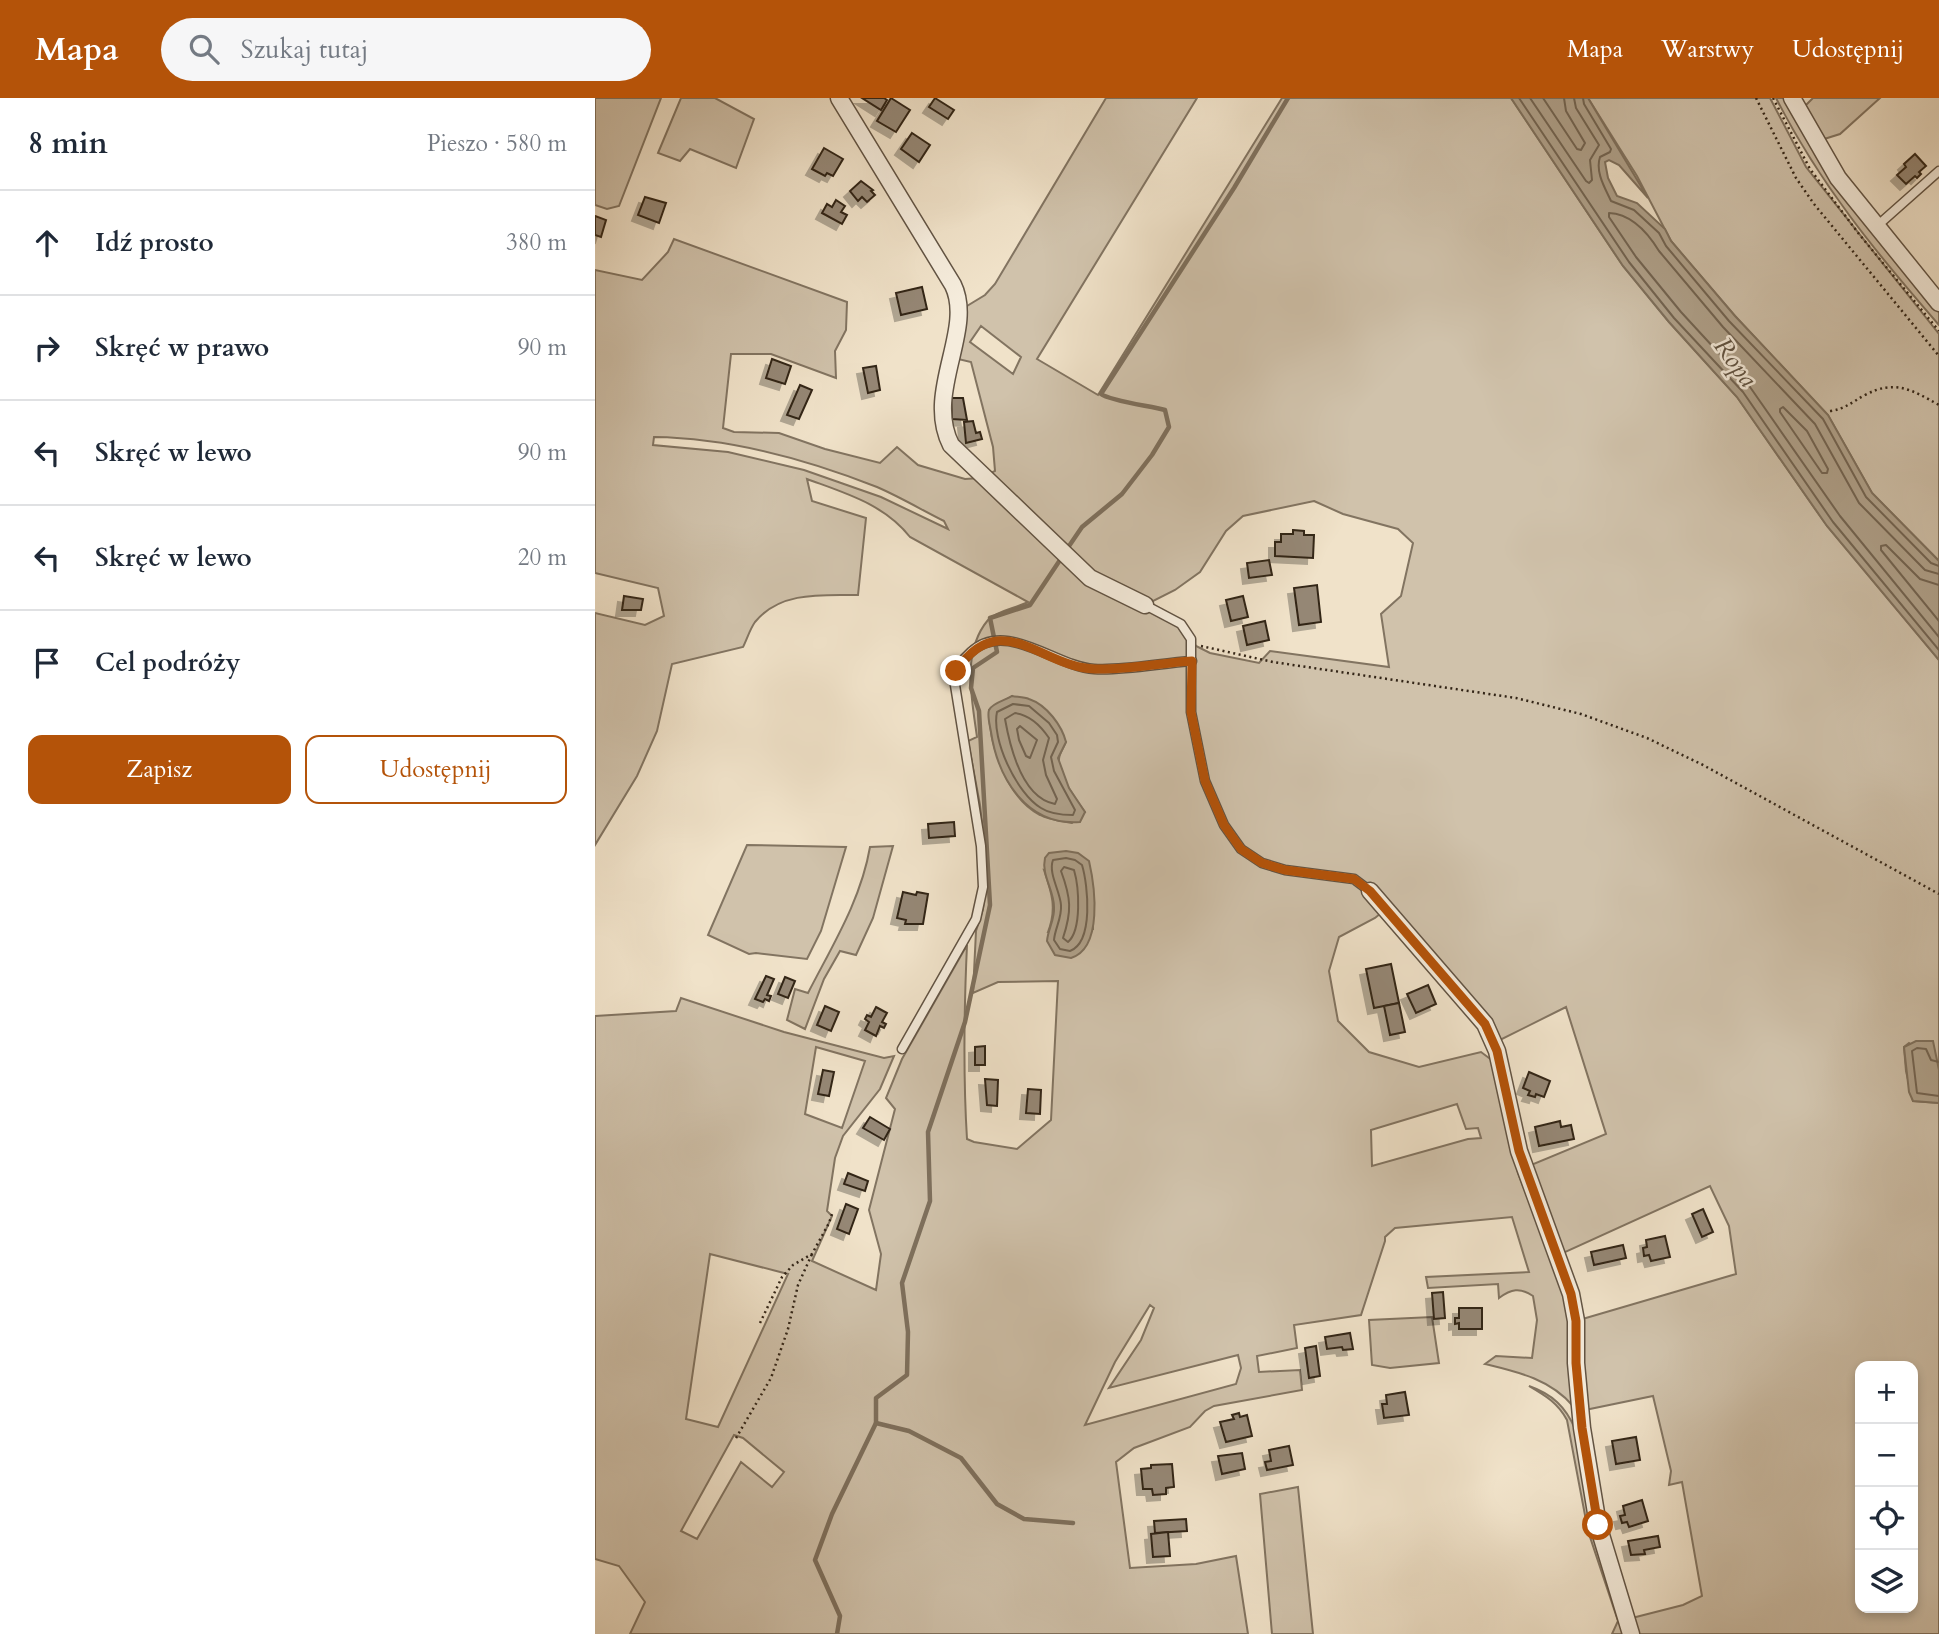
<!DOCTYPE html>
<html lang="pl">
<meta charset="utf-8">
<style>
body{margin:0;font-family:Cardo,serif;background:#f6f6f7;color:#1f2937}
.controls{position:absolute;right:21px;bottom:21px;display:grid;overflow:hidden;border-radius:14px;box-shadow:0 4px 10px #0003}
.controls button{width:63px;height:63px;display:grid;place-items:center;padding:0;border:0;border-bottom:2px solid #e0e1e3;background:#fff;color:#1f2937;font:35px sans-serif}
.stop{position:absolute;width:21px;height:21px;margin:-16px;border:5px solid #b45309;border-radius:50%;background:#fff}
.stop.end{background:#b45309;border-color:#fff;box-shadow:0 2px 7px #0008}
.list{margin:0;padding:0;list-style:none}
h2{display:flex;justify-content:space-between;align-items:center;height:91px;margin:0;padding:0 28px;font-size:30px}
h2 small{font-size:23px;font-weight:400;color:#747a83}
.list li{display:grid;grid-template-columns:46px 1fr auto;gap:21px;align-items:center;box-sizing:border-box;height:105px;padding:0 28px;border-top:2px solid #e0e1e3}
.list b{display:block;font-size:26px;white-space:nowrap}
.list em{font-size:23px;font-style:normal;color:#747a83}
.actions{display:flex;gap:14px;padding:21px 28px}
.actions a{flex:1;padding:16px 0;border:2px solid #b45309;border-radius:14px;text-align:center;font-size:24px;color:#b45309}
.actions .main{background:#b45309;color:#fff}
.icon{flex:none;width:38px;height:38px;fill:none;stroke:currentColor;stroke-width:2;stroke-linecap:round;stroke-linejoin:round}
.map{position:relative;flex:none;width:1344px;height:1536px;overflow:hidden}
header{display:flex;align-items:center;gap:42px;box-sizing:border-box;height:98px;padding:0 35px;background:#b45309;color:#fff}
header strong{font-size:33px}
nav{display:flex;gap:38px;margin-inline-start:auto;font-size:24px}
.search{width:490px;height:63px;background:#f6f6f7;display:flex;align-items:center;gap:18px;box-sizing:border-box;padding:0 24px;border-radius:38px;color:#747a83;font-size:26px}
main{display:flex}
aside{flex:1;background:#fff}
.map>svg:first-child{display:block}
.green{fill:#d0c2ab;stroke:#827461;stroke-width:2;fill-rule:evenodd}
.water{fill:#b0a28c;stroke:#7e705d;stroke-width:2}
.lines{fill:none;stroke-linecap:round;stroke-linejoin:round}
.shore{stroke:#726452;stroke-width:2}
.stream{stroke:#7e705d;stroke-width:4.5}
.building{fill:#958774;stroke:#332517;stroke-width:2;filter:url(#shadow)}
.lane-casing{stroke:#625444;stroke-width:11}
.street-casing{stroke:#625444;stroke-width:19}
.path{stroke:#332517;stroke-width:2.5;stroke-dasharray:2 3.5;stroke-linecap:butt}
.lane{stroke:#f5ecdc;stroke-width:8}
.street{stroke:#f5ecdc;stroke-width:16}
.route{stroke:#b45309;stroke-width:9}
.labels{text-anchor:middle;stroke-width:5;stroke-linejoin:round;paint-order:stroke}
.water-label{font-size:26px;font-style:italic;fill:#5f5140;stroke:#f5ecdc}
</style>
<header>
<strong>Mapa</strong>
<div class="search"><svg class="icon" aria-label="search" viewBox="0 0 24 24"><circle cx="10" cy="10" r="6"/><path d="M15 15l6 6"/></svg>Szukaj tutaj</div>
<nav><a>Mapa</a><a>Warstwy</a><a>Udostępnij</a></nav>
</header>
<main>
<aside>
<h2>8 min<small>Pieszo · 580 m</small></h2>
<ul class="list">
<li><svg class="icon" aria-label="ahead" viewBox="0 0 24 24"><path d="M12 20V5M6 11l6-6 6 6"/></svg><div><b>Idź prosto</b></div><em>380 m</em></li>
<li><svg class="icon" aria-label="right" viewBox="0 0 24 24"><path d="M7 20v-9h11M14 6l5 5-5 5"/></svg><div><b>Skręć w prawo</b></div><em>90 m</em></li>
<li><svg class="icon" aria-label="left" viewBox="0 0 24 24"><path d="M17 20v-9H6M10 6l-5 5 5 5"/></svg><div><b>Skręć w lewo</b></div><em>90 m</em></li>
<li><svg class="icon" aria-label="left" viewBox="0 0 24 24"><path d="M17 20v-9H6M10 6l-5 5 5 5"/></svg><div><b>Skręć w lewo</b></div><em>20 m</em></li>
<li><svg class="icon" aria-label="arrive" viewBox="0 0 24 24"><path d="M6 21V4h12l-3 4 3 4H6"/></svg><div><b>Cel podróży</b></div></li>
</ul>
<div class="actions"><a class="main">Zapisz</a><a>Udostępnij</a></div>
</aside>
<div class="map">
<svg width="1344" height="1536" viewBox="0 0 1344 1536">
<defs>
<filter id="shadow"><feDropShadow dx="-6" dy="6" stdDeviation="0" flood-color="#0004"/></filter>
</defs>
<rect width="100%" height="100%" fill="#f0e2c9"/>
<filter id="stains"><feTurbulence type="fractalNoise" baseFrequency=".00286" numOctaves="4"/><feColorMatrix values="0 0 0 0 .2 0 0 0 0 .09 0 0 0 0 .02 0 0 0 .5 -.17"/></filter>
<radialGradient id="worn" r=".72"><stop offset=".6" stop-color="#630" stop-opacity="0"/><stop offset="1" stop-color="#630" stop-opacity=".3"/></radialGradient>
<g class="green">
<polygon points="0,0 66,0 24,108 12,111 0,107"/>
<polygon points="86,0 120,0 159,21 141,70 95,51 85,63 63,55"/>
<path d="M511,0H602L442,261L503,297L687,0H916L1028,168L1074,224L1142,299L1232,428L1344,562V972L1342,966L1314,945L1309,949L1311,973L1318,1003L1344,1005V1536H1041L1037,1520L1088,1507L1107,1498L1087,1384L1074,1387L1076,1373L1058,1298L990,1312L984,1222L1141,1176L1134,1128L1115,1088L966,1156L936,1067L1011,1036L971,909L903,943L791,811L780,820L744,839L734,873L743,923L774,954L824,969L886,954L898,963L923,1075L972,1199L978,1308C955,1281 923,1274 890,1266L901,1258L937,1260L942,1222L938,1198C925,1189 916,1191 904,1200L903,1186L833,1190L831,1179L934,1174L917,1119L800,1130L790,1139V1143L766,1217L699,1227L702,1250L662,1258L664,1274L705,1272L707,1292L619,1308L610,1313L595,1329L539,1350L521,1364L535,1470L601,1466L641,1458L653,1536H35L50,1504L24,1468L0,1461V918L81,913L86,900L189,934L289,960L299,958L285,991L248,1038L240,1060L232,1113L237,1118L217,1163L281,1192L286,1156L274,1112L300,1011L291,1000L307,961L372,847C369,912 368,976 372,1041L379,1044L422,1051L456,1022L463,883L403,884L378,895L381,833L388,811L392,768L385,707L373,643L382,639C377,602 366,554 393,522C401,513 422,510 433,504L315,439C289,406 250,395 212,381L217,403L271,420L263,497C228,497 185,493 160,524C155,531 152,541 148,549L77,566L62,633L42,678L0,747V515L50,527L69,518L63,490L0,475V172L47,182L73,154L79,141L252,204L251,232L240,253L241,280L176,256H136L128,330L139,334L184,335L230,351L285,365L302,349L323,367L370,381L386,380L400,373L398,349L376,264L359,260L372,212V208L390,197L400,186ZM386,228L426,259L418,276L375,244ZM59,339C135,340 211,361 282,389C305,399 327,412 349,423L353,431L286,399L209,372L133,354L58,347ZM719,403L748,416L803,431L818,445L806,498L786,516L794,569L675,553L664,565L615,555L601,548L590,530L550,507L580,492L605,474L631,433L648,418ZM417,598L471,644C469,649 464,656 464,661C462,676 481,702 490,714L477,725C466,723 454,722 445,717C412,700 394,647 394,612ZM449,772L498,787V831L453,834C462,811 457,795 449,772ZM221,949L270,963L247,1030L210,1016ZM862,1006L871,1031L883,1030L886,1040L873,1041L777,1068L776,1032ZM115,1156L193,1176L123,1329L91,1321ZM555,1207L559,1210L546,1242L514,1290L643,1257L646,1270L641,1286L490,1327L520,1264ZM1265,1268H1318V1510H1265ZM139,1337L148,1340L189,1374L177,1389L146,1364L102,1441L86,1433Z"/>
<polygon points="993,0 1175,0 1211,69 1344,236 1344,463 1277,395 1233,317 1140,218 1076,143 1042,78"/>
<path d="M1181,0H1195L1344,212V227C1282,156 1224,85 1181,0Z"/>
<polygon points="1218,0 1285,0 1245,36 1226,42 1209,9"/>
<polygon points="152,747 251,749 226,833 212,861 161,855 154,856 113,837"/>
<path d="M298,748L278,820L261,857L245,853L229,881L210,931L192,922L200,891L213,895C237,848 266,802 275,749Z"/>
<polygon points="837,1219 844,1265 795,1270 777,1267 774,1222"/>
<path d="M934,1288C957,1296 971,1309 980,1331L1031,1536H1017L1023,1523L993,1433L972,1322C963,1305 951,1298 934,1288Z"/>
<polygon points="703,1389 718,1536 677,1536 665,1396"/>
</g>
<g class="water">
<polygon points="916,0 993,0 1053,100 1024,67 1014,62 1010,64 1013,80 1022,98 1042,105 1070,131 1076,143 1140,218 1233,317 1277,395 1344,463 1344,562 1232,428 1142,299 1074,224 1028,168"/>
<path d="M417,598C422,599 429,599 434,601C452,607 467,628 471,644L463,660L474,690L490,714L485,724C432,728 403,681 396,634C395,628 392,618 394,612C397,605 411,602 417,598Z"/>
<path d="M471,753L483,755L494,763C500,789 508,850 476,860L460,857L452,843C453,831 460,821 459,809C459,792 446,777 450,760L454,755Z"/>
<polygon points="1321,943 1338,943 1344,972 1344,1005 1318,1003 1314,994 1309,949"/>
</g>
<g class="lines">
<g class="shore">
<polyline points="924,0 1034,164 1079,220 1148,294 1238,424 1344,552"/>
<polyline points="935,0 991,83 994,85 997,82 995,62 1004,47 981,10 979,0"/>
<polyline points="948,0 982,51 986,52 990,45 971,13 969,0"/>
<path d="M988,0L989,6L1016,51L1015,54L1005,59C1000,74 1010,90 1016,103L1039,112L1064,135L1071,148L1134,223L1228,321L1271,399L1336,465L1344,468"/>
<polygon points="1188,309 1212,333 1233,371 1232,375 1227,375 1185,314 1185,311"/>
<path d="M1344,476L1330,472L1264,405L1220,326L1128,229L1064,153C1053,135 1037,116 1014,115V119L1041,159L1086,214L1155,289L1245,418L1344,539"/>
<polyline points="1344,487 1325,481 1291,447 1286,448 1286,452 1344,523"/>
<path d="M418,606L434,608L454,625L462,637L463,644L456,659L459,673L480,712L478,717C468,717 455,716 446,710C422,696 396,641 402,614Z"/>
<path d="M420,615C435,617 446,628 454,640L448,662L451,677L462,701L460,706C427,700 415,649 410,621Z"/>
<polygon points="425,628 442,642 435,660 431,658 424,642 422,631"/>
<path d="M471,760L480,762L487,767C493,787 499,844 475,853L465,851L459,842C460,830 467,820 466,807C465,793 453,775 458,762Z"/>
<path d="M469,769L479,772C484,789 487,832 473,844L468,840C477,813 476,800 466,773Z"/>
<polyline points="1344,964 1336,962 1331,951 1322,950 1317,953 1322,995 1344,998"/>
</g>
<g class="stream">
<path d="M472,451L487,429L527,396L557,357L574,329L570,312C555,308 515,303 506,296L639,90L693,0"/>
<polyline points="281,1325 314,1333 366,1360 402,1406 429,1421 478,1425"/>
<polyline points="242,1536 245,1518 220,1462 237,1416 281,1325 281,1300 312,1277 313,1234 307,1185 335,1103 333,1034 370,924 395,807 384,613 376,590 378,570 402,554 395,520 435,507 467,459"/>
</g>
</g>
<g class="building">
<polygon points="267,0 289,0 292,2 286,12"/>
<polygon points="296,0 315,12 301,34 282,23"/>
<polygon points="340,0 359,12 353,21 334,9"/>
<polygon points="317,35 335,47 324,64 306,51"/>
<polygon points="229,50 248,61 238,78 232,75 230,78 217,71"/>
<polygon points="1320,56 1331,68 1324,74 1326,76 1322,80 1320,78 1311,86 1302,77 1311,69 1309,66"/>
<polygon points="266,83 278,92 276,93 280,97 272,104 267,99 263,103 255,93"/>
<polygon points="50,99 71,105 64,125 43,117"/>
<polygon points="241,102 250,108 246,114 252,117 247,126 227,115 232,106 237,109"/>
<polygon points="0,118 11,122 6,139 0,137"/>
<polygon points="327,189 332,211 306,217 301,195"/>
<polygon points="177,261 196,268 190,286 171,280"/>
<polygon points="281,268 285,292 273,295 268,270"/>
<polygon points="205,287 217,292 204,321 192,317"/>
<polygon points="356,300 368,300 372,322 357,321"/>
<polygon points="378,323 381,335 385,334 387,341 371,345 369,324"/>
<polygon points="698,432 709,433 709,437 719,437 718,460 680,458 680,444 686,444 686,436 698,436"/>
<polygon points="674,462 677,477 654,480 652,465"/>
<polygon points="722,487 726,524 704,527 699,490"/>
<polygon points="29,498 48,501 46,512 27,512"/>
<polygon points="648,498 653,519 636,523 631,502"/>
<polygon points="670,523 674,542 652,547 648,528"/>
<polygon points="359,724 360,738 334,740 333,726"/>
<polygon points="308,794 321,797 322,794 333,796 328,826 310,826 311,822 302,820"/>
<polygon points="796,866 804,905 779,910 771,871"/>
<polygon points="171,878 179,881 172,897 176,898 174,903 170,901 168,904 160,901"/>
<polygon points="190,879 200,883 193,900 183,896"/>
<polygon points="833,887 841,906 821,915 812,896"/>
<polygon points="804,905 810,934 795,937 789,908"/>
<polygon points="230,908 244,914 236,933 222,927"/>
<polygon points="281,909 292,915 287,924 291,926 289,930 285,928 281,938 270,932 274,924 270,921 272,917 276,919"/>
<polygon points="390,948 390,967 380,967 380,949"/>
<polygon points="228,972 239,974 234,998 223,996"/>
<polygon points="934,974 955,983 949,999 941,996 940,999 933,997 935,993 928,990"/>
<polygon points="390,981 403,982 402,1008 392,1007"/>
<polygon points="433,991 446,992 445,1016 431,1015"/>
<polygon points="275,1019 295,1031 289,1042 268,1030"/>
<polygon points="965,1023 966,1029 976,1027 979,1041 944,1048 940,1029"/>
<polygon points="253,1075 273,1083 270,1093 249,1086"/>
<polygon points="251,1106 263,1111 254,1136 242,1131"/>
<polygon points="1108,1111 1118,1134 1107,1139 1097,1116"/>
<polygon points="1070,1138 1075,1159 1056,1163 1054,1157 1049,1158 1048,1150 1052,1149 1051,1142"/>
<polygon points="1028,1147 1031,1160 999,1167 996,1154"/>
<polygon points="848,1194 850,1220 839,1221 837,1195"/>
<polygon points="864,1210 887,1210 887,1231 864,1231 864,1225 860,1226 860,1220 864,1220"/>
<polygon points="755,1235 758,1251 748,1252 747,1249 732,1251 730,1239"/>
<polygon points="721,1248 725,1278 714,1280 710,1250"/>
<polygon points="810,1294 814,1317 789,1320 787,1306 792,1306 791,1297"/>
<polygon points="644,1315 645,1319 652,1317 657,1338 631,1344 625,1324 639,1321 637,1317"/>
<polygon points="1041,1339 1045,1362 1021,1366 1017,1343"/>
<polygon points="694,1348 698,1367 672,1372 670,1364 676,1363 674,1352"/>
<polygon points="647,1355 650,1371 627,1376 623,1358"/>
<polygon points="577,1366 579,1389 571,1390 571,1396 558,1397 557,1391 548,1391 546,1371 556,1370 556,1367"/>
<polygon points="1047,1402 1053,1423 1034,1429 1032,1424 1027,1425 1025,1418 1030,1417 1028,1408"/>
<polygon points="591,1421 592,1433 560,1435 559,1423"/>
<polygon points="573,1434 575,1458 558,1459 556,1436"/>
<polygon points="1063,1438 1065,1449 1049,1452 1050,1456 1036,1457 1033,1443"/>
</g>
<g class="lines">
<g class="lane-casing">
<g id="lane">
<polyline points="1282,128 1344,73"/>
<polyline points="550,507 586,526 596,541 596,614 610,683 629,727 646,751 667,765 690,772 759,781 775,793"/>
<path d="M307,951L381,821L388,789L386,748L359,581C361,571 368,561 376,554C411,521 461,569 499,571C529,573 566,565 597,563"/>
</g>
</g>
<g class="street-casing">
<g id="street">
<path d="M244,0L358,187C380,232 329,294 356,347L495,480L550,507"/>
<polyline points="1197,0 1243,80 1344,205"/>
<polyline points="775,793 890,926 902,953 924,1053 976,1196 981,1223 981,1265 987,1330 1003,1427 1036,1536"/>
</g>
</g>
<g class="path">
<polyline points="1161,0 1201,80 1219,106 1344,258"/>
<polyline points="1178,0 1215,71 1264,136 1344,233"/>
<path d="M1235,313C1250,311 1257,304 1270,297C1300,281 1317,292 1344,307"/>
<polyline points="606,548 678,564 921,600 986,616 1052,640 1108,667 1344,796"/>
<polyline points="165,1225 187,1179 198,1167 217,1156 234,1125 238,1113"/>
<polyline points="141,1340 176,1280 193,1231 203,1187 217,1156"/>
</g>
<use href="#lane" class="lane"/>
<use href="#street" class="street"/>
</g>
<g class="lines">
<path class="route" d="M361,573C406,507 445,569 500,571C532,572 565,565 597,563L596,614L610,683L629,727L646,751L667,765L690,772L759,781L775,793L890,926L902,953L924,1053L976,1196L981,1223V1265L987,1330L1003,1427"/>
</g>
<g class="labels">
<g class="water-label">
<text transform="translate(1141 264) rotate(54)" y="9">Ropa</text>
</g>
</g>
<rect width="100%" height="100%" filter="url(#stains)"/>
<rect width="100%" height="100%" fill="url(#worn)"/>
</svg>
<div class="controls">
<button>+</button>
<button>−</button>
<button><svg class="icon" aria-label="locate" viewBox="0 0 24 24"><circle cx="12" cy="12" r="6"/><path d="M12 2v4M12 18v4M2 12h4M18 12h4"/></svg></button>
<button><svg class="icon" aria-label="layers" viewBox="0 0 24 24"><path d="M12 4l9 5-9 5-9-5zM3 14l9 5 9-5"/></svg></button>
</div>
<div class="stop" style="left:1003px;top:1427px"></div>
<div class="stop end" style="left:361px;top:573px"></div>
</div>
</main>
